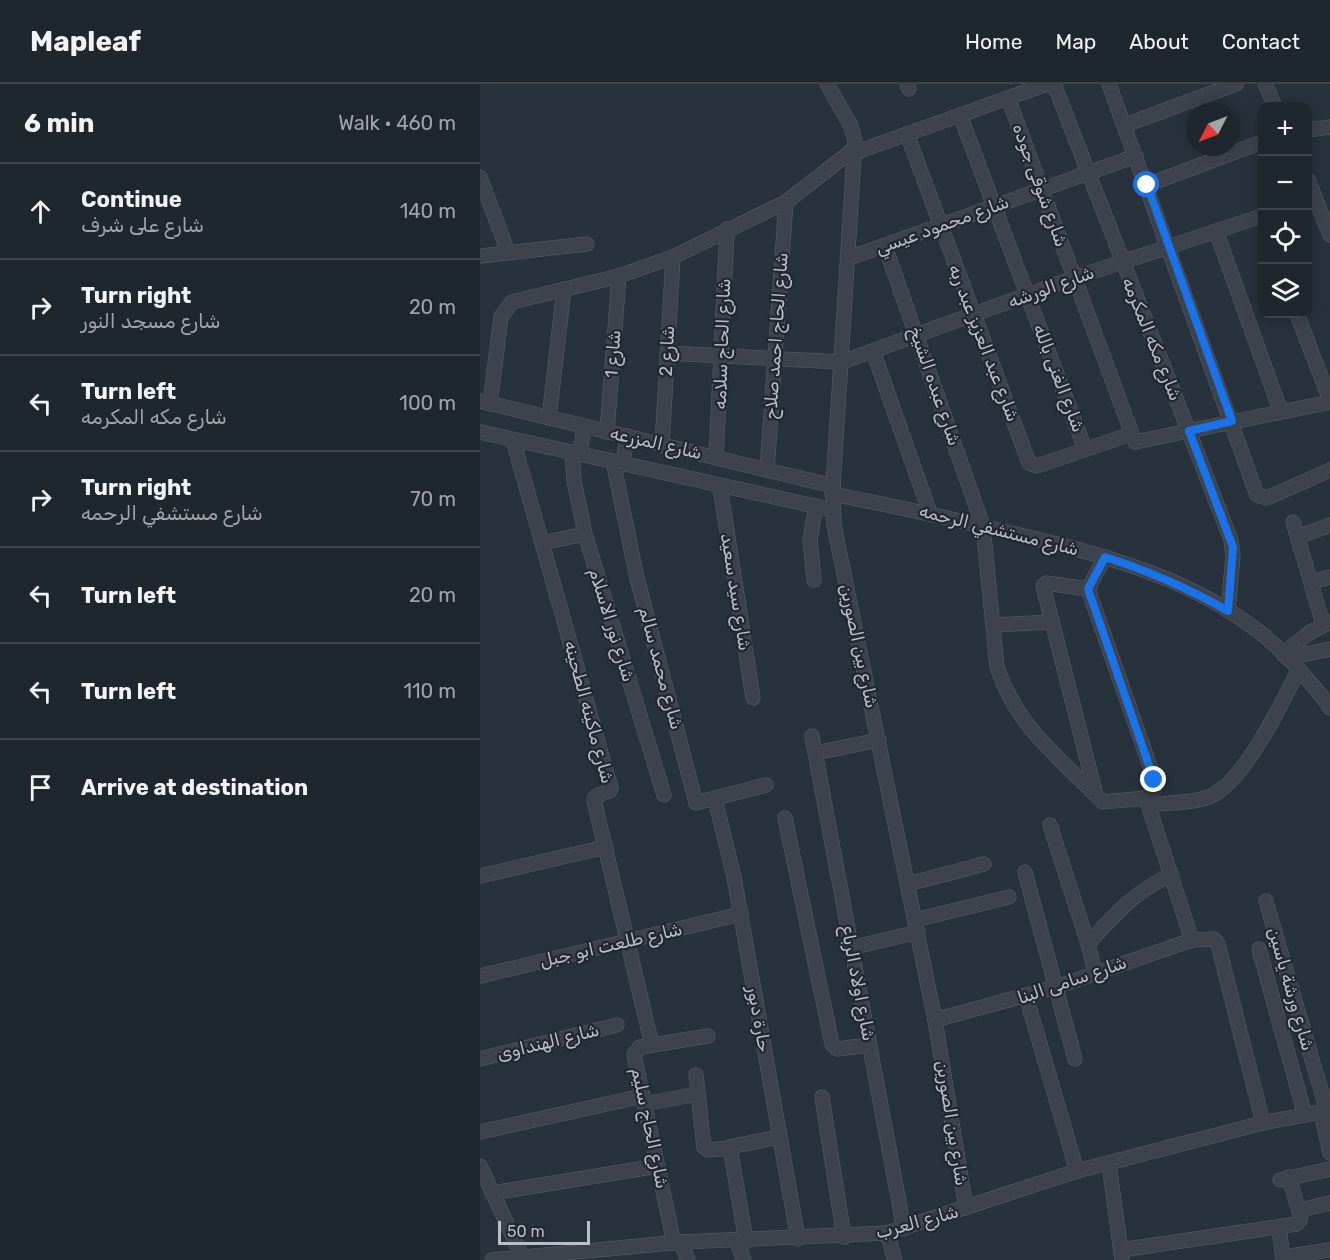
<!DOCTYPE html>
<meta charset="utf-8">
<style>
body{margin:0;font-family:Rubik,"Noto Naskh Arabic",sans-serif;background:#262e36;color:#f1f3f6}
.controls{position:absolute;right:18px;top:18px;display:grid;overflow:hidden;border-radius:12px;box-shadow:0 3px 15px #0003}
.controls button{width:54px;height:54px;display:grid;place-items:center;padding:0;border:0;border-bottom:2px solid #3c434a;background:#1e262e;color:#f1f3f6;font:30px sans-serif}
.compass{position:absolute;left:706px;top:18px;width:54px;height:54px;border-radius:50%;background:#1e262e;box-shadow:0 3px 15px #0003;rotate:228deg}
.scale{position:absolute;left:18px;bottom:15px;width:92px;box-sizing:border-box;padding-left:6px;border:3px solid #b8bfc8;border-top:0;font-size:16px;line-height:21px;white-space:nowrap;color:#b8bfc8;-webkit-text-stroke:4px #212832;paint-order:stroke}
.stop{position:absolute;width:18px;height:18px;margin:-14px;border:4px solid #1a73e8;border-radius:50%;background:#fff}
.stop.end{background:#1a73e8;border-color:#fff;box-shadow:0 2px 6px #0008}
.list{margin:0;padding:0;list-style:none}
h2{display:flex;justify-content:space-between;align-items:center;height:78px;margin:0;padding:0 24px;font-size:26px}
h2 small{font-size:20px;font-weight:400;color:#a1a5aa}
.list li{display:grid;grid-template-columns:39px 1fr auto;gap:18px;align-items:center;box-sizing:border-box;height:96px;padding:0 24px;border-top:2px solid #3c434a}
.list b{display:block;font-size:22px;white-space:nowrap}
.list p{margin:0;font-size:20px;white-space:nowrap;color:#a1a5aa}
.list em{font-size:20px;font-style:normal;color:#a1a5aa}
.icon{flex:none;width:33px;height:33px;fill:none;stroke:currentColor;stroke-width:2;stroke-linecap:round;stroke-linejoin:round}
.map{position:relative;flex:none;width:850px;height:1176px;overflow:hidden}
header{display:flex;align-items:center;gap:36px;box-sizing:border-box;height:84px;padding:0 30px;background:#1e262e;border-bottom:2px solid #3c434a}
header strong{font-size:28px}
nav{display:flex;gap:33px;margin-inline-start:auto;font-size:21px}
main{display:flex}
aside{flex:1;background:#1e262e}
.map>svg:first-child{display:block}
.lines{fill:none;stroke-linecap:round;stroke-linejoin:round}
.minor-casing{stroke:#5a616b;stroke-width:15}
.minor{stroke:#3c434d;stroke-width:14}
.route{stroke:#1a73e8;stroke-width:8}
.labels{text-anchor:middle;stroke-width:4.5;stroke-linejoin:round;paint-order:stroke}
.street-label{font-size:18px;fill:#b8bfc8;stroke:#212832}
</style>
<header>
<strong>Mapleaf</strong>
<nav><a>Home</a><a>Map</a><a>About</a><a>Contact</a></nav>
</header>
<main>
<aside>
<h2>6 min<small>Walk · 460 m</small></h2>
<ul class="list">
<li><svg class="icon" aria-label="ahead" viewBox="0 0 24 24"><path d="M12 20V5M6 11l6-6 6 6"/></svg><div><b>Continue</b><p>شارع على شرف</p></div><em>140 m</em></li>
<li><svg class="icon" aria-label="right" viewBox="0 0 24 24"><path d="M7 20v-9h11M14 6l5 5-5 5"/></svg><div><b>Turn right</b><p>شارع مسجد النور</p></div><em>20 m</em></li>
<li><svg class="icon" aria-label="left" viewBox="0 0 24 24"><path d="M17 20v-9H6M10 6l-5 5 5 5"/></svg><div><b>Turn left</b><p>شارع مكه المكرمه</p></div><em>100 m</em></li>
<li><svg class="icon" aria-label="right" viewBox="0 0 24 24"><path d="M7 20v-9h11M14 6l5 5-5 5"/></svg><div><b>Turn right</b><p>شارع مستشفي الرحمه</p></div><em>70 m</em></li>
<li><svg class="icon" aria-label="left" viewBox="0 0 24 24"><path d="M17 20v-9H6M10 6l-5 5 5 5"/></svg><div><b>Turn left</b></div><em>20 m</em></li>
<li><svg class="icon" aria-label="left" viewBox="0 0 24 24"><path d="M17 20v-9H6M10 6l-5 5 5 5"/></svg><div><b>Turn left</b></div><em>110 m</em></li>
<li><svg class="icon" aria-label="arrive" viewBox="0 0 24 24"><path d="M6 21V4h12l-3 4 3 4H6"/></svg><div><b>Arrive at destination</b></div></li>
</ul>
</aside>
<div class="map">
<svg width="850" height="1176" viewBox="0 0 850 1176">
<rect width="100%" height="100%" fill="#28323d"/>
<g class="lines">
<g class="minor-casing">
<g id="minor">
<polyline points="347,0 371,42 375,57 353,402 354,441 455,936 486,1124"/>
<polyline points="427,0 429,5"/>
<polyline points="574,0 751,456 753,471 748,527"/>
<polyline points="629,0 777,411 787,414 850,386"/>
<polyline points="785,0 795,22"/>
<polyline points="528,14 655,358 850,318"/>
<polyline points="480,31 605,365"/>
<polyline points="645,41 756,0"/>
<polyline points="828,46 850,43"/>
<polyline points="427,50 549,379 557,382 651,350"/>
<polyline points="374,69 567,0"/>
<polyline points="0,93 28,168"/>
<polyline points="828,96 850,151"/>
<polyline points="667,101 782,58"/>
<polyline points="736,147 801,328"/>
<path d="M405,162L503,442L517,583C536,641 575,670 616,711"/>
<polyline points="0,172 107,160"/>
<polyline points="369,174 656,72"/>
<polyline points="817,230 850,316"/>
<polyline points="393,267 450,429"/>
<polyline points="187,269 362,278 594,194 782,132"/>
<polyline points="0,317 353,402"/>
<polyline points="10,320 21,233 32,218 139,192 193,173 306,118 374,65"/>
<polyline points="69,334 84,205"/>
<polyline points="0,348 353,426"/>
<polyline points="127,348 139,192"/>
<polyline points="33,356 131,704 130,707 116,712 114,716 172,961"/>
<polyline points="182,361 193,173"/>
<polyline points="92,368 94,396 105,450 184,711"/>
<polyline points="100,370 104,343"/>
<polyline points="236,374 247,145"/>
<polyline points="133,377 157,494 216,719 286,701"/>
<polyline points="143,380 147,352"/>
<polyline points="287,386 306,118"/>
<polyline points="240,402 273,614"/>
<path d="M352,410C409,421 465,433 522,447C632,472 749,501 825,592C833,603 844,613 850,624"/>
<polyline points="813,438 843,540"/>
<polyline points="818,453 850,441"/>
<polyline points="62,459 105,450"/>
<polyline points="334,496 330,455 336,422"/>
<polyline points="831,498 850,493"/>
<polyline points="608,505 566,499 563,502 616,711 623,718 666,714 674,706 671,685 608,505 625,473"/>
<polyline points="513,541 573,538"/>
<polyline points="803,570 829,549 850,538"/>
<polyline points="807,574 850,565"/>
<polyline points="332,652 424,1145"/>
<polyline points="335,669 399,656"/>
<polyline points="666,714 712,856"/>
<polyline points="235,715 254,793 318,1155"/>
<path d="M669,721C688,718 715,720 733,711C766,694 802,619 819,585"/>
<polyline points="305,734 352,960 357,965 389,961"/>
<polyline points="570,741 608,860"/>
<polyline points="545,788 595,975"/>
<polyline points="0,792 126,763"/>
<polyline points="428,800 504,780"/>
<polyline points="786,817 847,1027"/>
<polyline points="435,836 529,813"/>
<polyline points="371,864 438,848"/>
<polyline points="779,865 825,1031"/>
<path d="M615,888L608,860C634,831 655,807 691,791"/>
<polyline points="0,892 261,830"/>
<polyline points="546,912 597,1087"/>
<polyline points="455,936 576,903 712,856 734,855 738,860 783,1039"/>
<polyline points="0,975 137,941"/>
<polyline points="216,991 224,1063 228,1066 250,1064 266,1157"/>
<polyline points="342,1013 364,1153"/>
<polyline points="164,1020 218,1010"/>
<polyline points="841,1028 850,1069"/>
<polyline points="0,1048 163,1012"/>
<polyline points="249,1063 299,1053"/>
<polyline points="629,1079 642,1176"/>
<polyline points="0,1082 42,1172"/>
<polyline points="800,1096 850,1085"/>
<polyline points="12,1109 178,1082"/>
<polyline points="819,1126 850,1119"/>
<polyline points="799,1143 803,1176"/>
<polyline points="407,1149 415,1176"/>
<polyline points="201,1158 208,1176"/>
<polyline points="257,1158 264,1176"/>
<polyline points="194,1159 154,971 160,963 228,952"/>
<polyline points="641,1166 817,1140 821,1134 809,1093"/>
<polyline points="803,1173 850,1166"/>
<polyline points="12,1176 201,1158 407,1149 597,1087 783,1039 850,1026"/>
</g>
</g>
<use href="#minor" class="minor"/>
</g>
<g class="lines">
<path class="route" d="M667,101L752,337L709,347L753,463L748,527C708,504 669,487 625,473L608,505L674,696"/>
</g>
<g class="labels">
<g class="street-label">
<text transform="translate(560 101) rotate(70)" y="6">شارع شوقى جوده</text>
<text transform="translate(462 141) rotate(-20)" y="6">شارع محمود عيسي</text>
<text transform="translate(571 203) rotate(-20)" y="6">شارع الورشه</text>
<text transform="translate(296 252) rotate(-86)" y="6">شارع الحاج احمد صلاح</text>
<text transform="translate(672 255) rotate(68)" y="6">شارع مكه المكرمه</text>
<text transform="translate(504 259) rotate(69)" y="6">شارع عبد العزيز عبد ربه</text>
<text transform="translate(242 260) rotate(-88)" y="6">شارع الحاج سلامه</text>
<text transform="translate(187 267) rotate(-87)" y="6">شارع 2</text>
<text transform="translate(133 270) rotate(-86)" y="6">شارع 1</text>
<text transform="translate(579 294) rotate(69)" y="6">شارع الغنى بالله</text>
<text transform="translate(455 302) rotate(71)" y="6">شارع عبده الشيخ</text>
<text transform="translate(176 359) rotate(13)" y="6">شارع المزرعه</text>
<text transform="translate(519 446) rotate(14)" y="6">شارع مستشفي الرحمه</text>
<text transform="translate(256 508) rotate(81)" y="6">شارع سيد سعيد</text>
<text transform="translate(132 541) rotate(73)" y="6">شارع نور الاسلام</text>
<text transform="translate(379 562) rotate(78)" y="6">شارع بين الصورين</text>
<text transform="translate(181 584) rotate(75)" y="6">شارع محمد سالم</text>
<text transform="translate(109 628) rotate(75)" y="6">شارع ماكينه الطحينه</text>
<text transform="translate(131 861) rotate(-13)" y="6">شارع طلعت ابو جبل</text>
<text transform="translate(592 896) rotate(-19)" y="6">شارع سامى البنا</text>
<text transform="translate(378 899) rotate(79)" y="6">شارع اولاد الرباع</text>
<text transform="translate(811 905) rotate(74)" y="6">شارع ورشة ياسين</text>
<text transform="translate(279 935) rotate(80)" y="6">حارة دبور</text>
<text transform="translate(68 958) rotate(-14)" y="6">شارع الهنداوى</text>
<text transform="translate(472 1039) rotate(81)" y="6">شارع بين الصورين</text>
<text transform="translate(170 1044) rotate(78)" y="6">شارع الحاج سليم</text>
<text transform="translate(437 1138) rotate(-15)" y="6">شارع العرب</text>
</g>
</g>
</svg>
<div class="controls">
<button>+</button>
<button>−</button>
<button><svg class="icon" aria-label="locate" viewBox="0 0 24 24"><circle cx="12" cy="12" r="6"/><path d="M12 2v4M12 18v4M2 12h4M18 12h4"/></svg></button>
<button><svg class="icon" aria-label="layers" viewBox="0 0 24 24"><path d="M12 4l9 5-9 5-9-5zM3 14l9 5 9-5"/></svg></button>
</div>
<svg class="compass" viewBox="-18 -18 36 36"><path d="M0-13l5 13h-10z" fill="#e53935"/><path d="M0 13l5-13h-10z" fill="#a1a5aa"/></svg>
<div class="scale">50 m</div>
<div class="stop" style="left:667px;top:101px"></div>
<div class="stop end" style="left:674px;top:696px"></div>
</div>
</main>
